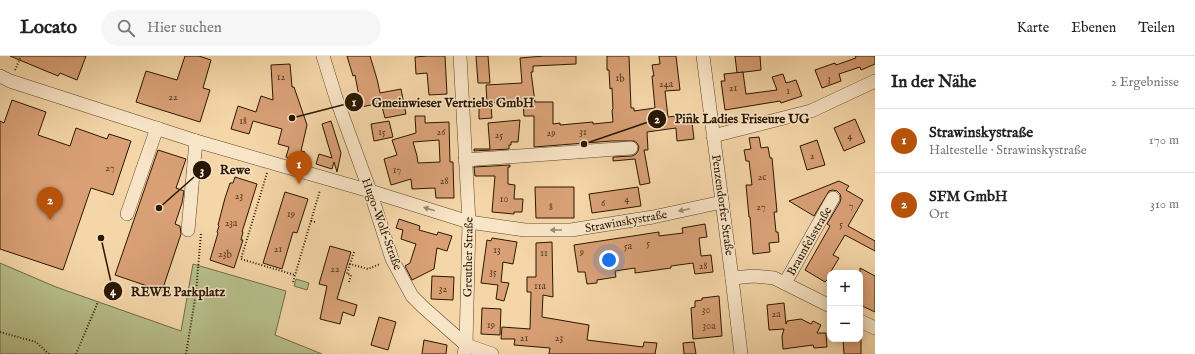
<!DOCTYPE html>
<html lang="de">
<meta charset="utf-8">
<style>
body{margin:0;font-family:"IM FELL English",serif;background:#f6f6f6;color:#222}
.controls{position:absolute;right:12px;bottom:12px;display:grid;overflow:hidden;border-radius:8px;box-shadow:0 2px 10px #0003}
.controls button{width:36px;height:36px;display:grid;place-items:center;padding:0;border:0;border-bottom:1px solid #e0e0e0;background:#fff;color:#222;font:20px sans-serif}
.you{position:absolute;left:609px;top:204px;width:14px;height:14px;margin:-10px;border:3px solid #fff;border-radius:50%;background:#1a73e8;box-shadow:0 0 0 6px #1a73e833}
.badge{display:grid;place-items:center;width:26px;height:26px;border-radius:50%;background:#b45309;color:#fff;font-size:13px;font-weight:700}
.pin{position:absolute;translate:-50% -33px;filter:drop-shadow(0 1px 2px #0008)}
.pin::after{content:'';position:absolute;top:21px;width:14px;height:12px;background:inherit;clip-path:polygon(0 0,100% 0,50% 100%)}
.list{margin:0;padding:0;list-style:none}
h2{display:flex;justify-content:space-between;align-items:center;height:52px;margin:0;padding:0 16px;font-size:17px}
h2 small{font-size:13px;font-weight:400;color:#767676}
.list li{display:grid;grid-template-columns:26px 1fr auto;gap:12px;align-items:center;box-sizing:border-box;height:64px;padding:0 16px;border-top:1px solid #e0e0e0}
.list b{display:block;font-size:15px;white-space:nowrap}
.list p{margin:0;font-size:13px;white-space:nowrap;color:#767676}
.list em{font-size:13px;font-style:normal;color:#767676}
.icon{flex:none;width:22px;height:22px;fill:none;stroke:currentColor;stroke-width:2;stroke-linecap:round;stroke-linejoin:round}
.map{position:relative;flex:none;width:875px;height:298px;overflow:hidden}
header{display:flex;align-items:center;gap:24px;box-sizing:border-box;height:56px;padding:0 20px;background:#fff;border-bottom:1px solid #e0e0e0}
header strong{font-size:19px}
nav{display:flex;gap:22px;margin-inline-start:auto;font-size:14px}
.search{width:280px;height:36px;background:#f6f6f6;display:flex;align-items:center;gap:10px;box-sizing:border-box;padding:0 14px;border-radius:22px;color:#767676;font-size:15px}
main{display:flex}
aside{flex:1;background:#fff}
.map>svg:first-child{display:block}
.green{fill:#b7bf8b;stroke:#706b46}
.building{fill:#d9a076;stroke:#2a1700;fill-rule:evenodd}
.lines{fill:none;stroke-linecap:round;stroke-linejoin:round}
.minor-casing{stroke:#5d472a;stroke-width:14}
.path{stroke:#2a1700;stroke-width:2;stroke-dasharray:1 2;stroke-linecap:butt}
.minor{stroke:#f8e4c6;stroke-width:13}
.oneway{fill:#9b886d}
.labels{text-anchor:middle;stroke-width:3;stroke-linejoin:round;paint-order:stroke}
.number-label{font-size:10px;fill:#56391e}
.street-label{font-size:12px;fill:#2a1700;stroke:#f8e4c6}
.leader{fill:none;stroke:#2a1700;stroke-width:1.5}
.callout-dot{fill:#2a1700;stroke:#f8e4c6;stroke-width:1.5}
.mark-label{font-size:12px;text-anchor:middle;font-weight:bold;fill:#fff}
.callout-label{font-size:13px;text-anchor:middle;font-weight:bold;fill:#2a1700;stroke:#f8e4c6;stroke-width:3;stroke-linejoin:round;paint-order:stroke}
</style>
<header>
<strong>Locato</strong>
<div class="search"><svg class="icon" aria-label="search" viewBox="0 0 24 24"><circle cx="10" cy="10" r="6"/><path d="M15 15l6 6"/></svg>Hier suchen</div>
<nav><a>Karte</a><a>Ebenen</a><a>Teilen</a></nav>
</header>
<main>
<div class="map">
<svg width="875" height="298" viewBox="0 0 875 298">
<rect width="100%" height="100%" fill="#f5d6a8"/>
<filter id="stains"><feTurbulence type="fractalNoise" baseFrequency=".005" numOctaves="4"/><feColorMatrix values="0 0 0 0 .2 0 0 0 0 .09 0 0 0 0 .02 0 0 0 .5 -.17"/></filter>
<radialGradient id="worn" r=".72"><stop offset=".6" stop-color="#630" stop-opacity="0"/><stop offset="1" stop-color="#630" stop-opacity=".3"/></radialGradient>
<g class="green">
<polygon points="0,207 56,231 181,275 193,208 286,235 275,279 322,298 0,298"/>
<polygon points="296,223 309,227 307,234 294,230"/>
</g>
<g class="building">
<polygon points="10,0 86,0 77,24 60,17 58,20"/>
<polygon points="185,0 199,0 211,4 203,32 210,34 200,66 136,46 146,15 177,24"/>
<polygon points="347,0 370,0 377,23 380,37 401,33 406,58 385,62 381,47 361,51 355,19 353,20"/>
<polygon points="428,0 445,0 447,38 429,39 427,17 416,18 415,1"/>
<polygon points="476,0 488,0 490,27 478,27"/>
<polygon points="544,0 576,0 576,8 533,10 533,16 531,16 535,46 553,46 553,68 560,67 560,69 593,66 593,68 613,66 612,54 613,53 612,32 610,33 609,14 607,14 607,0 629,0 631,52 634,52 634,55 655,52 652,20 654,20 652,9 660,8 659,0 676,0 680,34 665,35 668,61 691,58 694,83 677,85 676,72 647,76 648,94 644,94 650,127 640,129 635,103 613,105 613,101 632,100 636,98 638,95 639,91 637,87 634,85 611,85 534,91 534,60 524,60 523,45 487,47 486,29 522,27 520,2"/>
<polygon points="735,0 760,0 761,14 737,17"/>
<polygon points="855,0 875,0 875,8 861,14 860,11 839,18 841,25 822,32 815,14 835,7 836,9 856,2"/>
<polygon points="290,8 292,31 294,31 307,69 301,95 305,96 302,106 286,101 289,91 278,88 282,73 253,65 249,78 231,73 238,50 256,56 261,40 273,44 271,9"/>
<polygon points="743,16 746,38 777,34 772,21 783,18 786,27 796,24 802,40 781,47 780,45 725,54 721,25 725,25 724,18"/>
<polygon points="12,44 46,56 38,79 70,90 76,72 107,83 109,78 131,85 113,139 91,132 63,214 0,193 0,65 4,67"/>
<polygon points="479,49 491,50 492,62 479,63"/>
<path d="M415,60H425V67L449,66L450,106H453L454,142H436L435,132L412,133L411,123L391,129L384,103L397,99L392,84L416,77ZM439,84L440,106L418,107L417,100L413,86Z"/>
<polygon points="855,63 865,86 844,95 834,72"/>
<polygon points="520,64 518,86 511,86 511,89 509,89 509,93 474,95 474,93 490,93 488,67"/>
<polygon points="331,65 341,97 337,116 334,106 332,113 316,108 319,98 332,102 322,68"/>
<polygon points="389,65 393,81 374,85 371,68"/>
<polygon points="759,81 761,92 768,91 770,102 772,102 777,156 774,156 776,176 778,176 779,186 769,187 770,196 753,198 750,161 749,161 746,129 752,129 749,105 746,105 744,94 751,93 749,82"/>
<polygon points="817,84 825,109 807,114 800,90"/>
<polygon points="158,94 186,103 176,132 184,135 182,147 175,168 180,170 181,178 162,235 115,219"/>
<polygon points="510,109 510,111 508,111 508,128 515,129 514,143 523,143 522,156 514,156 514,158 492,156 495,120 475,120 474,111"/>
<polygon points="235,121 257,128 242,176 243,176 241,184 243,184 234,212 210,204 218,177 217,176 219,170 218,169 225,142 230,127 233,127"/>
<polygon points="839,125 849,130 846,134 863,144 848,170 875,185 875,195 845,179 833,199 839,202 830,217 830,226 827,224 825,226 805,214 830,170 827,168 840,146 841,142 840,138 837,135 833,134 829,135 814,160 789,145"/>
<polygon points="535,131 574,131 574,162 536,162"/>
<polygon points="638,131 641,150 592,157 589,138"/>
<polygon points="285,136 308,143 297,177 293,176 282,213 263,207"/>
<polygon points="399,163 420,170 419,174 437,179 438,176 452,180 447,195 437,192 434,213 412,224 405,210 410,207 416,188 401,183 403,174 396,172"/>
<polygon points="705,168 707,181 699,182 701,200 711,199 713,216 695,218 693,207 671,210 671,212 635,217 635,212 615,215 616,221 597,224 597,227 587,228 585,216 578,216 574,189 659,176 659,180 683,177 682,172"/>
<polygon points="492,182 517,186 513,208 503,206 501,226 509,227 504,245 496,243 498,229 481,227 487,184 491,185"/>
<polygon points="552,186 553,241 543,239 542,261 589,269 587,284 643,291 644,286 657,287 655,298 549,298 550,292 514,289 515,283 501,283 502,271 530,273 531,236 527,236 527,221 536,221 536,187"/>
<polygon points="330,190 351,196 337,243 357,249 354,260 343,256 340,268 320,263 327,230 319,228"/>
<polygon points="860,212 875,220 875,256 860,249"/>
<polygon points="432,220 454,221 453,244 431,243"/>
<polygon points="719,240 722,280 693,283 691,252 695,251 695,245 702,244 702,242"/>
<polygon points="784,247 786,268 787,265 801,263 811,268 813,265 821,269 817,277 826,277 827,291 814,292 813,289 783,293 782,280 784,273 769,274 767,249"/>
<polygon points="482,252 501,253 500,279 481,278"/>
<polygon points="379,261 396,266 388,294 371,289"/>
<polygon points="843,283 861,283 861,298 844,298"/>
<polygon points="424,284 447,289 446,298 422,298"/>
<polygon points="694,286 696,298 684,298 683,287"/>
</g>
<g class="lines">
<g class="minor-casing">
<g id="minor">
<polyline points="323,0 336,42 370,135 392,203 412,240 423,251 466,289 492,298"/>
<polyline points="460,0 469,166 466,289 464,298"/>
<polyline points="703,0 732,222 741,298"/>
<polyline points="0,20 10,25 196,85 370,135 469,166 525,174 571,174 653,161 722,146"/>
<polyline points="713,80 811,55 875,25"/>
<polyline points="465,104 631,92"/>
<polyline points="127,158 157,72"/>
<polyline points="188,174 196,85"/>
<polyline points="732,222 754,220 774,222 830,250"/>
<polyline points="785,227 833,142"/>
<polyline points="860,265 875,272"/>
</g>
</g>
<g class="path">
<polyline points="15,14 21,0"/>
<polyline points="267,117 241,203 295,219"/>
<polyline points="311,165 315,166"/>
<polyline points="354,196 350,208 368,213 380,208"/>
<polyline points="293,226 320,134"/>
<polyline points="349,226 351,219 347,218 350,208"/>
<polyline points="0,276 36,286 49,298"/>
<polyline points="76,298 98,246"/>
<polyline points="186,298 196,237 201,177"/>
</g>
<use href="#minor" class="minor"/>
</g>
<defs><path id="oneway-solid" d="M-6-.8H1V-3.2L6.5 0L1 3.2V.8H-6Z"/></defs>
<g class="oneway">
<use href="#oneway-solid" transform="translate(429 153) rotate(-163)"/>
<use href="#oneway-solid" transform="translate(684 154) rotate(168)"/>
<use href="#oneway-solid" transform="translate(556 174) rotate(180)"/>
</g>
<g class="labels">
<g class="number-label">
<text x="281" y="24">12</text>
<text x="620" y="25">1b</text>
<text x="829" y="26">3</text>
<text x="666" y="31">24a</text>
<text x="733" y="35">21</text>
<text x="788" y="38">1</text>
<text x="173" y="44">22</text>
<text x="243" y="68">18</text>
<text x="382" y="79">15</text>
<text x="441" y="79">26</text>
<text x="583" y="79">31</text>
<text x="551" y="80">29</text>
<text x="499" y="82">25</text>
<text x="850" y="83">4</text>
<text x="812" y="103">2</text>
<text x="110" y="115">27</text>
<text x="397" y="117">17</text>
<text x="762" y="124">2c</text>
<text x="444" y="128">28</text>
<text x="239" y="143">23</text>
<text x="504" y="146">10</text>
<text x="627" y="146">4</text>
<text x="603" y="150">6</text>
<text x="851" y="153">7</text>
<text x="551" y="154">8</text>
<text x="761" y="154">27</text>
<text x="291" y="161">19</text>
<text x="231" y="170">23a</text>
<text x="841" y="171">5</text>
<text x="648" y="190">5</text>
<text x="628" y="193">5a</text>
<text x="278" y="196">21</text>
<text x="497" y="197">13</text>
<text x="582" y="199">9</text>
<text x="544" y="200">11</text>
<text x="225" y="201">23b</text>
<text x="703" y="213">28</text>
<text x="335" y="216">22</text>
<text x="493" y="219">35</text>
<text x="540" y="233">11a</text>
<text x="443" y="236">32</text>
<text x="706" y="257">30</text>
<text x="776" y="261">2a</text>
<text x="491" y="272">19</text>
<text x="709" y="273">30a</text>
<text x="524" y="285">21</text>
<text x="559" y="285">23</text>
</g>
<g class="street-label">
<text transform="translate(723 149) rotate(82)" y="4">Penzendorfer Straße</text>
<text transform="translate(626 165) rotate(-10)" y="4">Strawinskystraße</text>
<text transform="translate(382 168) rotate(70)" y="4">Hugo-Wolf-Straße</text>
<text transform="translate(809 185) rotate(-60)" y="4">Braunfelsstraße</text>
<text transform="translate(468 201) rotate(-89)" y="4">Greuther Straße</text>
</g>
</g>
<path class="leader" d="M292 62L354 46M584 88L657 63M159 152L202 114M101 182L113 235"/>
<g class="callout-dot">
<circle cx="292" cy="62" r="4"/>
<circle cx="584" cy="88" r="4"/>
<circle cx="159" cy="152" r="4"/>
<circle cx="101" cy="182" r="4"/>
<circle cx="354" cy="46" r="10"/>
<circle cx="657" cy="63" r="10"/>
<circle cx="202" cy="114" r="10"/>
<circle cx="113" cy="235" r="10"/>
</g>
<g class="mark-label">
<text x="354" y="50">1</text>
<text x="657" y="67">2</text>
<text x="202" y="118">3</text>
<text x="113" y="239">4</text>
</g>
<g class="callout-label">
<text x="453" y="51">Gmeinwieser Vertriebs GmbH</text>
<text x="742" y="67">Pink Ladies Friseure UG</text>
<text x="235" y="118">Rewe</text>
<text x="178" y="240">REWE Parkplatz</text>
</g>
<rect width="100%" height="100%" filter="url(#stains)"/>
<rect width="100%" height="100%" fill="url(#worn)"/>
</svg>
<div class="controls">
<button>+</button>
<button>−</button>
</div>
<div class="you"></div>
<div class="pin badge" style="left:299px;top:128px">1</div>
<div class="pin badge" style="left:50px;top:164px">2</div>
</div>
<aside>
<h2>In der Nähe<small>2 Ergebnisse</small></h2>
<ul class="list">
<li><span class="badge">1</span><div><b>Strawinskystraße</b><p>Haltestelle · Strawinskystraße</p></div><em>170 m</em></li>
<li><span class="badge">2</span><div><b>SFM GmbH</b><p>Ort</p></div><em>310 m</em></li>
</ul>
</aside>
</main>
